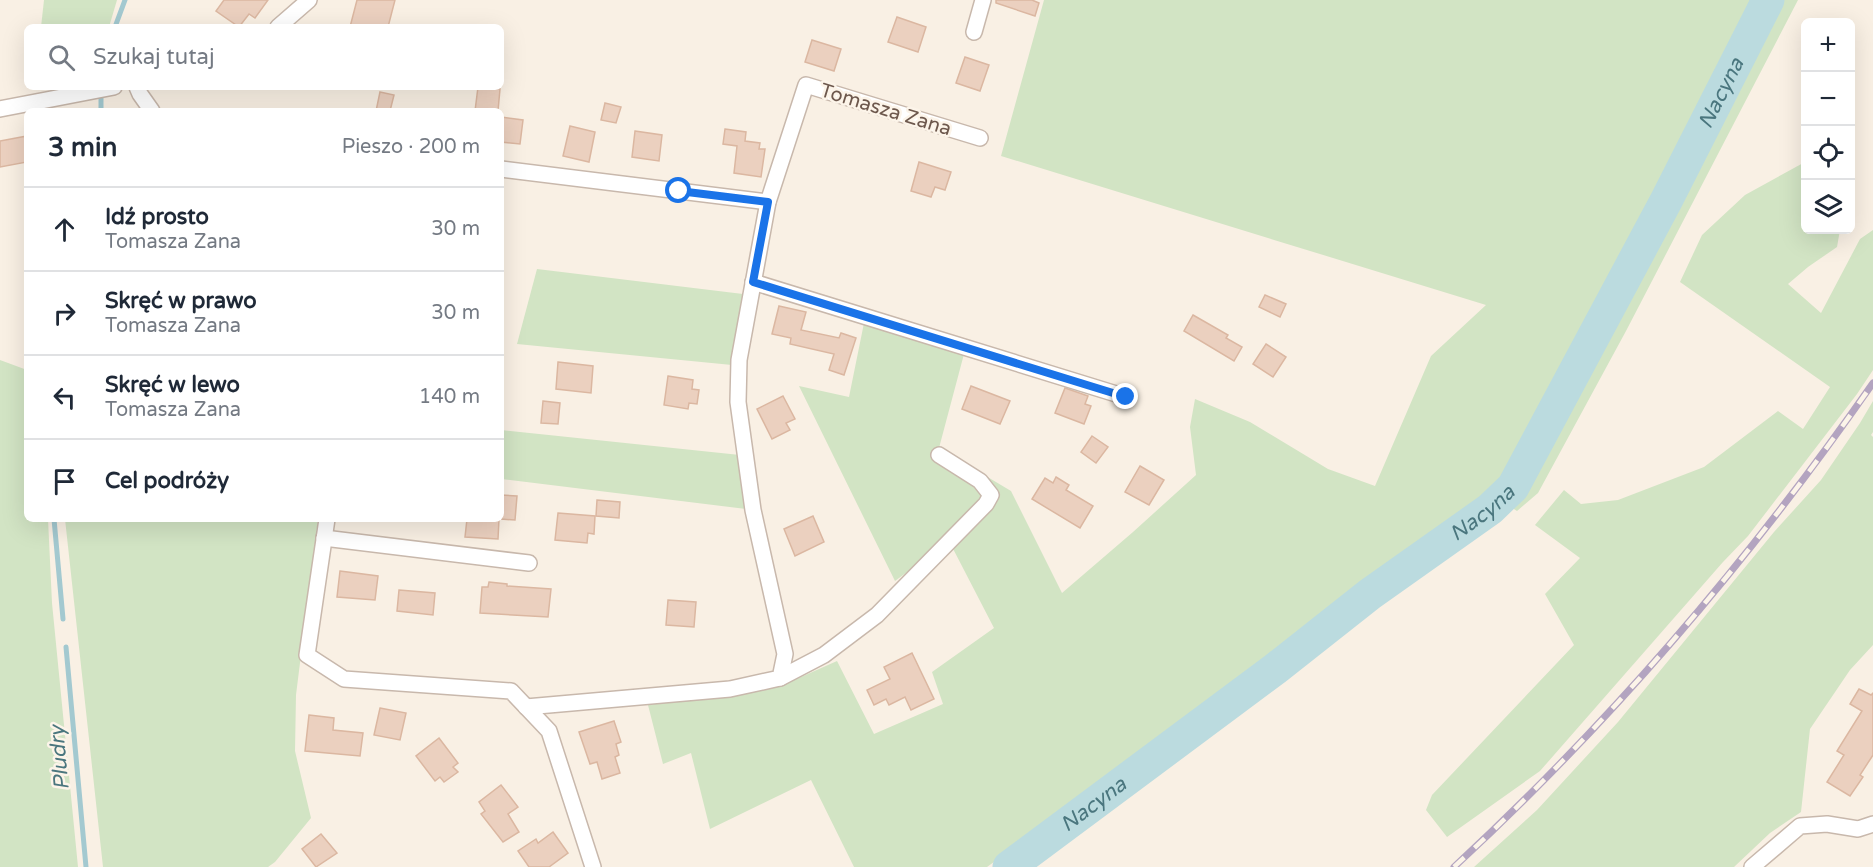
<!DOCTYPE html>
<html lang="pl">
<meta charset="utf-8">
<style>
body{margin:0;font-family:"Varela Round",sans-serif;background:#f2f2f3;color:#1f2937}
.controls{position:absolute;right:18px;top:18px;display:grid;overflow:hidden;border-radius:9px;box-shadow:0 6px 24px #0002}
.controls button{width:54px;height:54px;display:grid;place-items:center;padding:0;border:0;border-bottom:2px solid #e0e1e3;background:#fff;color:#1f2937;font:30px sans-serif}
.stop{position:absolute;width:18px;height:18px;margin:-14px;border:4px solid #1a73e8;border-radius:50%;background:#fff}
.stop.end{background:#1a73e8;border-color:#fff;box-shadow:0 2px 6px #0008}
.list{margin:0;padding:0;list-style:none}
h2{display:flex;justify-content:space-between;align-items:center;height:78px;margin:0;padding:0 24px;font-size:26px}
h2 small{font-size:20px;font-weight:400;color:#747a83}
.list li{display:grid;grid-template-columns:39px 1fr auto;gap:18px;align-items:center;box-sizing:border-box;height:84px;padding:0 24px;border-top:2px solid #e0e1e3}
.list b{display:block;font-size:22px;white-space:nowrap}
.list p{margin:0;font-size:20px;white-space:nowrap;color:#747a83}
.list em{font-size:20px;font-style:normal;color:#747a83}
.icon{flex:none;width:33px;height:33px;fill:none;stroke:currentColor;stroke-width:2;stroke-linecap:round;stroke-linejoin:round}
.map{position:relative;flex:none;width:1873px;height:867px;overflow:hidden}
.search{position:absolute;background:#fff;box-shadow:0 6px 24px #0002;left:24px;top:24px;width:480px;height:66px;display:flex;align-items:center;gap:15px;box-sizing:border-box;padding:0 21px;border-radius:9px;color:#747a83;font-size:22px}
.panel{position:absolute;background:#fff;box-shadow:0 6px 24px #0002;left:24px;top:108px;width:480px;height:414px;border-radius:9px}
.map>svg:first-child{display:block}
.green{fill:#d2e4c4}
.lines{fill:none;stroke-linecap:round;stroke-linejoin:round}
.stream{stroke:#a3c9d0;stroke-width:5}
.river{stroke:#bbdbdf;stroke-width:33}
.building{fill:#ebd0bf;stroke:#dbb7a1;stroke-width:1.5}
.minor-casing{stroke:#c8b8ac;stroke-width:18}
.minor{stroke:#fff;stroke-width:15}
.rail-casing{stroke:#b3a4c0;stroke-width:7}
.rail{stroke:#fcf4e9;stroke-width:4.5;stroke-dasharray:14;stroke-linecap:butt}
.route{stroke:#1a73e8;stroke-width:8}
.labels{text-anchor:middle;stroke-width:5;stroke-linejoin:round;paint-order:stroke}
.street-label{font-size:20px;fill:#6d584d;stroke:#fcf4e9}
.water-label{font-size:21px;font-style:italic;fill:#4a767e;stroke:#fcf4e9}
</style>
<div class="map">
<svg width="1873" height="867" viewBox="0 0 1873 867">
<rect width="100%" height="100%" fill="#f9f0e4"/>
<g class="green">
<polygon points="44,0 117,0 109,27 41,27"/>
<polygon points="1044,0 1762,0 1511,479 1458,524 987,867 854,867 811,780 710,829 691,753 663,764 648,705 792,681 837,661 874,734 943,704 932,672 994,628 949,541 895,581 799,386 849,397 864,323 964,354 939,448 1011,491 1062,593 1133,532 1196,475 1190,427 1195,399 1250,422 1328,469 1375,486 1431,356 1486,305 1001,156"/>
<polygon points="1778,0 1798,0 1626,331 1538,493 1517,511 1506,504 1519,491"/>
<polygon points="1805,162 1806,230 1840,230 1837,247 1808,267 1788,284 1821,313 1860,239 1873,230 1873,370 1857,394 1748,536 1723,562 1540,771 1447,837 1426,810 1432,795 1574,645 1545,594 1580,558 1535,525 1564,490 1581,504 1618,500 1704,467 1778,411 1803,429 1830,387 1680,282 1702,235 1745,195"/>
<polygon points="537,269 743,294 732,365 517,344"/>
<polygon points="0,360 27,370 27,519 48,519 52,603 78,867 0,867"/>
<polygon points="1873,401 1873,432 1871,435 1873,437 1873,645 1850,670 1810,729 1801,812 1770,833 1734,867 1474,867 1537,810 1618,722 1774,532 1821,480 1860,423"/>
<polygon points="501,430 740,455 746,509 501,479"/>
<polygon points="65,519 318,519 296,695 295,751 311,818 275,862 268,867 103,867"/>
</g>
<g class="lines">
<g class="stream">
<polyline points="115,27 125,0"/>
<polyline points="101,111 101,92"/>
<polyline points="54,519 63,619"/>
<polyline points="66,647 86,867"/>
</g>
<path class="river" id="s1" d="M1009,867L1275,669L1370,594L1490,509L1513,487L1666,201L1768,0"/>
</g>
<g class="building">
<polygon points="224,0 268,0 255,18 249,14 239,27 216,11"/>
<polygon points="357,0 395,0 388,27 350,27"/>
<polygon points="996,0 1032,0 1039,3 1035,16 996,3"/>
<polygon points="897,17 926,27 918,52 888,42"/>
<polygon points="812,40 841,49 834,71 805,62"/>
<polygon points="965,57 989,65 980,91 956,83"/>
<polygon points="478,87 500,89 498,111 475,111"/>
<polygon points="380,92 394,95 390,111 376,111"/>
<polygon points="605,103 621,107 616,123 601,120"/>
<polygon points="501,117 523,120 520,144 501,142"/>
<polygon points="570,126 595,132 589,162 563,156"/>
<polygon points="725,129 746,132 745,141 760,143 759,149 765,149 761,177 734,173 737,146 723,144"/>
<polygon points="635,131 662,135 659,161 632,157"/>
<polygon points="27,136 27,162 0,167 0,141"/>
<polygon points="919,162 951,172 945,190 935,187 931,197 911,191"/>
<polygon points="1265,295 1286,304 1280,317 1259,307"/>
<polygon points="779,306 806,312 801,330 839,338 841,333 856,338 844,375 829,370 834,354 790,344 791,338 772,334"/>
<polygon points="1193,315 1228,335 1226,338 1242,347 1234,361 1184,331"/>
<polygon points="1266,344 1286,357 1273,377 1253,364"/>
<polygon points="558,362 593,366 591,393 556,389"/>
<polygon points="668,376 693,380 692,389 699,390 697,404 689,403 688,409 664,405"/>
<polygon points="971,386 1010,401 1000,424 962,409"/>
<polygon points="1065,388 1088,396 1085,404 1091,406 1084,424 1055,413"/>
<polygon points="783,396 795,419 786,423 790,430 772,439 757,409"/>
<polygon points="543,401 560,403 558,424 541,423"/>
<polygon points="1092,436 1108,447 1096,463 1081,452"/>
<polygon points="1140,466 1164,480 1149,505 1125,492"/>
<polygon points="1056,477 1069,485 1066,490 1093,506 1080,528 1032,499 1045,478 1053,483"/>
<polygon points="501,495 517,496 515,520 501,519"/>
<polygon points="597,500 620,502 619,518 596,516"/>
<polygon points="558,513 595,516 594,534 588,533 587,543 555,540"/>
<polygon points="813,516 824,542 795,556 784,529"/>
<polygon points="467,519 499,519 498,539 465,537"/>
<polygon points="340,571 378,576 375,600 337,597"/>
<polygon points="489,582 507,584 507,586 551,589 548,617 480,613 482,587 488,587"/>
<polygon points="399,590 435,593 433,615 397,611"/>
<polygon points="668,600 696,602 694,627 666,625"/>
<polygon points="912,653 934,699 911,710 905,697 889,705 886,699 874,705 867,690 890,679 884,667"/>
<polygon points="1859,689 1871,695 1873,693 1873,755 1860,775 1863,777 1850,796 1827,782 1844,755 1837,751 1862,711 1850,704"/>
<polygon points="380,708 406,713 400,740 374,735"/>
<polygon points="309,715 334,718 333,730 363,733 360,756 305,751"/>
<polygon points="614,721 621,742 616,744 619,755 615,757 620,773 602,779 597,762 590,764 579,732"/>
<polygon points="439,738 458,763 453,767 458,772 444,782 440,777 435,781 416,756"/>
<polygon points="501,785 518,807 508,814 519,832 503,842 481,814 485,811 479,802"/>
<polygon points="553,832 568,853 549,867 529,867 518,851 536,839 538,843"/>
<polygon points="321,834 337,853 316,867 302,849"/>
</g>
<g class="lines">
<g class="minor-casing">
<g id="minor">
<polyline points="278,27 309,0"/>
<polyline points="974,32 983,0"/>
<polyline points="137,87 140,94 152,111"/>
<polyline points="0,109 114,87"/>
<polyline points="501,169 768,202"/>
<polyline points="753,282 1126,397"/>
<polyline points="327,519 307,655 344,679 511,691 549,731 593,867"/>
<polyline points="324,538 529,563"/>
<polyline points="780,678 824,655 877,615 986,504 991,495 980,481 939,455"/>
<polyline points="526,707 730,689 780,678 785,654 753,510 738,402 739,360 768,202 806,85 980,138"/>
<polyline points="1752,867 1800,826 1827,824 1858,829 1873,824"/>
</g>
</g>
<use href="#minor" class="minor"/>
<g class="rail-casing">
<path id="rail" d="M1454,867C1611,722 1751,558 1873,383"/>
</g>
<use href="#rail" class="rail"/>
</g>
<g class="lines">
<polyline class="route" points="679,191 768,202 753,282 1126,397"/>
</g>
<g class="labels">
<g class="street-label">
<text transform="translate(886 109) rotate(17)" y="7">Tomasza Zana</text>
</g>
<g class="water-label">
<text dy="7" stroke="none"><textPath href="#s1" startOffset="1077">Nacyna</textPath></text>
<text dy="7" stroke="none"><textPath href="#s1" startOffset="591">Nacyna</textPath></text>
<text transform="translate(59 758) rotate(-95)" y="7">Pludry</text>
<text dy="7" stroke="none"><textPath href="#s1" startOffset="105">Nacyna</textPath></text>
</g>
</g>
</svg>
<div class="controls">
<button>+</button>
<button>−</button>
<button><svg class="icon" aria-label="locate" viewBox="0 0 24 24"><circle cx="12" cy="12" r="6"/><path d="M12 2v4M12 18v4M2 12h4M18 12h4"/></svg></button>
<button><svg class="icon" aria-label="layers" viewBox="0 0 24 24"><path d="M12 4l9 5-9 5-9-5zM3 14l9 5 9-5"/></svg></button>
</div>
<div class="stop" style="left:679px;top:191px"></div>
<div class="stop end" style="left:1126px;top:397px"></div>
<div class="search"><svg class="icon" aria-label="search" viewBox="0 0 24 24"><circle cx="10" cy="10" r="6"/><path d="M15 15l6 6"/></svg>Szukaj tutaj</div>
<section class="panel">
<h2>3 min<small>Pieszo · 200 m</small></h2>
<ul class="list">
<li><svg class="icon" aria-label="ahead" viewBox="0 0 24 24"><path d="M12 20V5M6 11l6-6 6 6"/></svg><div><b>Idź prosto</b><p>Tomasza Zana</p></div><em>30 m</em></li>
<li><svg class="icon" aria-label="right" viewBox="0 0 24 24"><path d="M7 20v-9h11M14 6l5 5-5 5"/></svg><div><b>Skręć w prawo</b><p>Tomasza Zana</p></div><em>30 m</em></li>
<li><svg class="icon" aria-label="left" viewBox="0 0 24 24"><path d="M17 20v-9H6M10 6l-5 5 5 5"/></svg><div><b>Skręć w lewo</b><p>Tomasza Zana</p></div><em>140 m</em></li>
<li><svg class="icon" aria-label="arrive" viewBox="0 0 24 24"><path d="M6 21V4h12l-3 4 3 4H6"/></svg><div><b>Cel podróży</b></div></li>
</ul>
</section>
</div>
